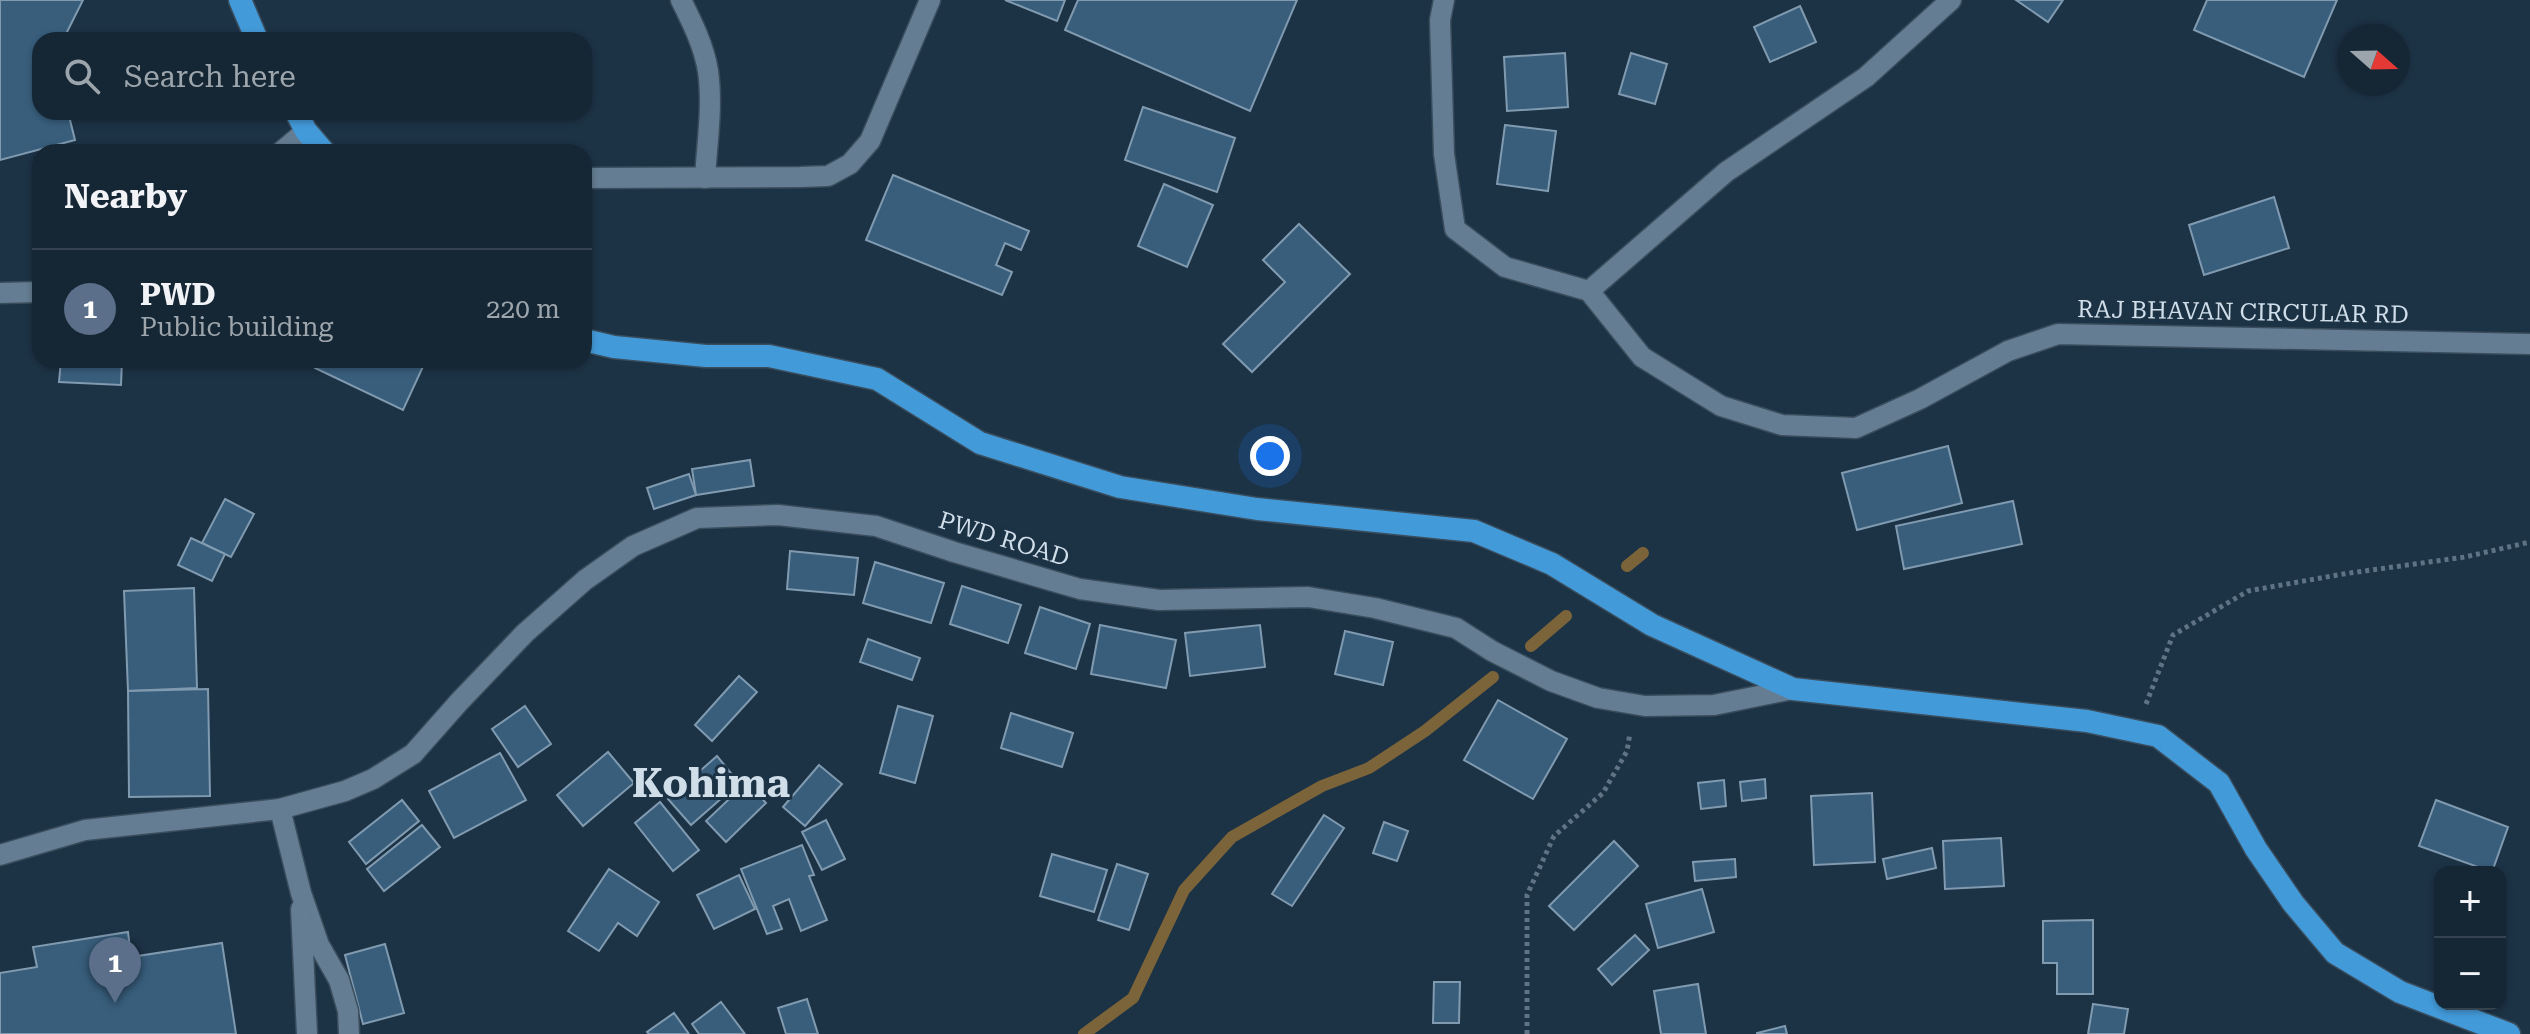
<!DOCTYPE html>
<meta charset="utf-8">
<style>
body{margin:0;font-family:"Roboto Serif",serif;background:#223240;color:#f1f3f6}
.controls{position:absolute;right:24px;bottom:24px;display:grid;overflow:hidden;border-radius:16px;box-shadow:0 2px 6px #0004}
.controls button{width:72px;height:72px;display:grid;place-items:center;padding:0;border:0;border-bottom:2px solid #34434f;background:#152634;color:#f1f3f6;font:40px sans-serif}
.compass{position:absolute;left:2338px;top:24px;width:72px;height:72px;border-radius:50%;background:#152634;box-shadow:0 2px 6px #0004;rotate:110deg}
.you{position:absolute;left:1270px;top:456px;width:28px;height:28px;margin:-20px;border:6px solid #fff;border-radius:50%;background:#1a73e8;box-shadow:0 0 0 12px #1a73e833}
.badge{display:grid;place-items:center;width:52px;height:52px;border-radius:50%;background:#d93025;color:#fff;font-size:26px;font-weight:700}
.pin{position:absolute;translate:-50% -66px;filter:drop-shadow(0 2px 4px #0008)}
.pin::after{content:'';position:absolute;top:42px;width:28px;height:24px;background:inherit;clip-path:polygon(0 0,100% 0,50% 100%)}
.list{margin:0;padding:0;list-style:none}
h2{display:flex;justify-content:space-between;align-items:center;height:104px;margin:0;padding:0 32px;font-size:34px}
h2 small{font-size:26px;font-weight:400;color:#9da5ac}
.list li{display:grid;grid-template-columns:52px 1fr auto;gap:24px;align-items:center;box-sizing:border-box;height:120px;padding:0 32px;border-top:2px solid #34434f}
.list b{display:block;font-size:30px;white-space:nowrap}
.list p{margin:0;font-size:26px;white-space:nowrap;color:#9da5ac}
.list em{font-size:26px;font-style:normal;color:#9da5ac}
.icon{flex:none;width:44px;height:44px;fill:none;stroke:currentColor;stroke-width:2;stroke-linecap:round;stroke-linejoin:round}
.map{position:relative;flex:none;width:2530px;height:1034px;overflow:hidden}
.search{position:absolute;background:#152634;box-shadow:0 2px 6px #0004;left:32px;top:32px;width:560px;height:88px;display:flex;align-items:center;gap:20px;box-sizing:border-box;padding:0 28px;border-radius:24px;color:#9da5ac;font-size:30px}
.panel{position:absolute;background:#152634;box-shadow:0 2px 6px #0004;left:32px;top:144px;width:560px;height:224px;border-radius:24px}
.map>svg:first-child{display:block}
.lines{fill:none;stroke-linecap:round;stroke-linejoin:round}
.stream{stroke:#7b643a;stroke-width:12}
.building{fill:#385e7c;stroke:#809ab0;stroke-width:2}
.minor-casing{stroke:#394d5d;stroke-width:23}
.tertiary-casing{stroke:#394d5d;stroke-width:23}
.trunk-casing{stroke:#394d5d;stroke-width:25}
.path{stroke:#607384;stroke-width:5;stroke-dasharray:4 4;stroke-linecap:butt}
.minor{stroke:#647d92;stroke-width:20}
.tertiary{stroke:#647d92;stroke-width:20}
.trunk{stroke:#439ad9;stroke-width:22}
.labels{text-anchor:middle;stroke-width:6;stroke-linejoin:round;paint-order:stroke}
.street-label{font-size:24px;fill:#d0deea;stroke:#1c3245}
.town-label{font-size:40px;font-weight:bold;fill:#d0deea;stroke:#1c3245}
</style>
<div class="map">
<svg width="2530" height="1034" viewBox="0 0 2530 1034">
<rect width="100%" height="100%" fill="#1c3245"/>
<g class="lines">
<g class="stream">
<polyline points="1627,566 1643,553"/>
<polyline points="1531,646 1566,616"/>
<polyline points="1084,1034 1133,998 1184,890 1232,837 1322,786 1369,768 1425,731 1493,677"/>
</g>
</g>
<g class="building">
<polygon points="0,0 83,0 63,40 40,40 40,112 68,112 75,140 0,160"/>
<polygon points="1005,0 1065,0 1057,21"/>
<polygon points="1078,0 1297,0 1250,111 1065,30"/>
<polygon points="2016,0 2063,0 2048,22"/>
<polygon points="2207,0 2337,0 2304,77 2194,30"/>
<polygon points="1800,6 1816,42 1770,62 1754,27"/>
<polygon points="1565,53 1568,107 1507,111 1504,57"/>
<polygon points="1631,53 1667,64 1655,104 1619,94"/>
<polygon points="1143,107 1235,138 1217,192 1125,160"/>
<polygon points="1505,125 1556,131 1548,191 1497,184"/>
<polygon points="893,175 1029,231 1021,250 1005,243 996,265 1012,272 1002,295 866,240"/>
<polygon points="1164,184 1213,205 1187,267 1138,246"/>
<polygon points="2274,197 2289,248 2204,275 2189,225"/>
<polygon points="1299,224 1350,274 1252,372 1223,344 1285,282 1263,260"/>
<polygon points="61,360 122,360 121,385 59,382"/>
<polygon points="319,360 426,360 403,410 315,368"/>
<polygon points="1948,446 1962,503 1857,530 1842,473"/>
<polygon points="750,460 754,486 696,495 692,469"/>
<polygon points="689,474 696,495 654,509 647,488"/>
<polygon points="225,499 254,514 231,557 202,543"/>
<polygon points="2013,501 2022,544 1904,569 1896,526"/>
<polygon points="191,538 225,554 212,581 178,565"/>
<polygon points="790,551 858,558 854,595 787,589"/>
<polygon points="875,562 944,583 931,623 863,603"/>
<polygon points="962,586 1021,605 1008,643 950,624"/>
<polygon points="194,588 197,688 128,691 124,591"/>
<polygon points="1040,607 1090,624 1076,669 1025,653"/>
<polygon points="1100,625 1176,640 1166,688 1091,674"/>
<polygon points="1260,625 1265,667 1190,676 1185,633"/>
<polygon points="1345,631 1393,642 1383,685 1335,674"/>
<polygon points="868,639 920,658 912,680 860,662"/>
<polygon points="739,676 757,692 712,741 695,725"/>
<polygon points="208,689 210,796 129,797 128,691"/>
<polygon points="1498,700 1567,739 1533,799 1464,760"/>
<polygon points="525,706 551,744 518,767 492,729"/>
<polygon points="898,706 933,716 915,783 880,773"/>
<polygon points="1011,713 1073,733 1062,767 1001,748"/>
<polygon points="608,752 634,783 583,826 557,795"/>
<polygon points="500,753 526,800 454,838 429,791"/>
<polygon points="717,756 739,783 691,825 668,799"/>
<polygon points="819,765 842,784 805,826 783,807"/>
<polygon points="1765,779 1766,798 1742,801 1740,782"/>
<polygon points="1724,780 1726,806 1701,809 1698,783"/>
<polygon points="747,782 766,803 726,842 706,821"/>
<polygon points="1872,793 1875,862 1814,865 1811,796"/>
<polygon points="402,800 419,821 366,864 349,842"/>
<polygon points="2436,800 2508,827 2492,872 2419,846"/>
<polygon points="660,802 699,850 673,871 635,823"/>
<polygon points="1324,815 1344,828 1292,906 1272,894"/>
<polygon points="826,820 845,859 822,870 802,832"/>
<polygon points="1384,822 1408,831 1397,861 1373,853"/>
<polygon points="422,825 440,847 384,891 367,869"/>
<polygon points="2001,838 2004,886 1945,889 1943,841"/>
<polygon points="1614,841 1638,866 1574,930 1549,906"/>
<polygon points="802,845 814,875 809,876 827,920 801,931 789,899 773,906 782,929 767,934 741,869"/>
<polygon points="1932,848 1936,868 1887,879 1883,859"/>
<polygon points="1052,854 1107,870 1094,912 1040,896"/>
<polygon points="1735,859 1736,877 1695,881 1693,862"/>
<polygon points="1117,864 1148,874 1129,930 1098,920"/>
<polygon points="609,869 659,902 637,936 618,923 599,951 568,931"/>
<polygon points="739,875 755,909 714,929 697,895"/>
<polygon points="1702,889 1714,932 1658,948 1646,904"/>
<polygon points="2093,920 2093,994 2057,994 2057,963 2043,963 2043,921"/>
<polygon points="128,932 131,957 222,943 236,1034 0,1034 0,973 37,967 33,947"/>
<polygon points="1635,935 1649,950 1612,985 1598,969"/>
<polygon points="385,944 404,1013 363,1024 345,955"/>
<polygon points="1434,982 1460,982 1459,1023 1433,1023"/>
<polygon points="1698,984 1706,1034 1661,1034 1654,991"/>
<polygon points="807,999 818,1034 786,1034 778,1008"/>
<polygon points="721,1002 745,1034 699,1034 692,1024"/>
<polygon points="2093,1004 2128,1009 2124,1034 2088,1034"/>
<polygon points="674,1013 689,1034 649,1034 647,1032"/>
<polygon points="1785,1026 1787,1034 1757,1034 1757,1033"/>
</g>
<g class="lines">
<g class="minor-casing">
<g id="minor">
<path d="M681,0C692,22 704,46 708,71C713,106 707,143 705,178"/>
<polyline points="1444,0 1440,20 1444,154 1455,229 1505,267 1589,291 1642,357 1721,406 1782,425 1856,428 1920,399 2008,351 2058,334 2530,344"/>
<polyline points="281,152 306,131"/>
<polyline points="584,178 800,177 828,176 850,164 870,141 930,0"/>
<polyline points="1589,291 1726,172 1866,77 1951,0"/>
<polyline points="0,293 40,292"/>
<polyline points="280,809 301,893 319,945 339,980 348,1011 349,1034"/>
<polyline points="301,909 307,1034"/>
</g>
</g>
<g class="tertiary-casing">
<polyline id="tertiary" points="0,855 85,830 280,809 345,791 373,779 413,754 459,702 525,633 585,580 633,546 697,518 778,515 876,526 954,552 1080,589 1159,600 1308,597 1375,608 1456,628 1492,651 1551,681 1598,698 1645,706 1714,705 1793,689"/>
</g>
<g class="trunk-casing">
<g id="trunk">
<polyline points="240,0 257,40"/>
<polyline points="296,112 306,131 324,152"/>
<polyline points="584,340 614,347 706,356 769,356 877,379 980,443 1120,487 1257,509 1474,531 1552,564 1652,625 1793,689 2087,721 2158,736 2219,783 2256,849 2293,903 2335,953 2400,992 2509,1034"/>
</g>
</g>
<g class="path">
<polyline points="2146,704 2173,635 2248,591 2343,574 2465,557 2530,542"/>
<polyline points="1527,1034 1527,895 1554,836 1603,793 1627,751 1630,733"/>
</g>
<use href="#minor" class="minor"/>
<use href="#tertiary" class="tertiary"/>
<use href="#trunk" class="trunk"/>
</g>
<g class="labels">
<g class="street-label">
<text transform="translate(2243 312) rotate(1)" y="8">RAJ BHAVAN CIRCULAR RD</text>
<text transform="translate(1004 539) rotate(17)" y="8">PWD ROAD</text>
</g>
<g class="town-label">
<text x="711" y="797">Kohima</text>
</g>
</g>
</svg>
<div class="controls">
<button>+</button>
<button>−</button>
</div>
<svg class="compass" viewBox="-18 -18 36 36"><path d="M0-13l5 13h-10z" fill="#e53935"/><path d="M0 13l5-13h-10z" fill="#9da5ac"/></svg>
<div class="you"></div>
<div class="pin badge" style="left:115px;top:1003px;background:#5c6f8a">1</div>
<div class="search"><svg class="icon" aria-label="search" viewBox="0 0 24 24"><circle cx="10" cy="10" r="6"/><path d="M15 15l6 6"/></svg>Search here</div>
<section class="panel">
<h2>Nearby<small></small></h2>
<ul class="list">
<li><span class="badge" style="background:#5c6f8a">1</span><div><b>PWD</b><p>Public building</p></div><em>220 m</em></li>
</ul>
</section>
</div>
